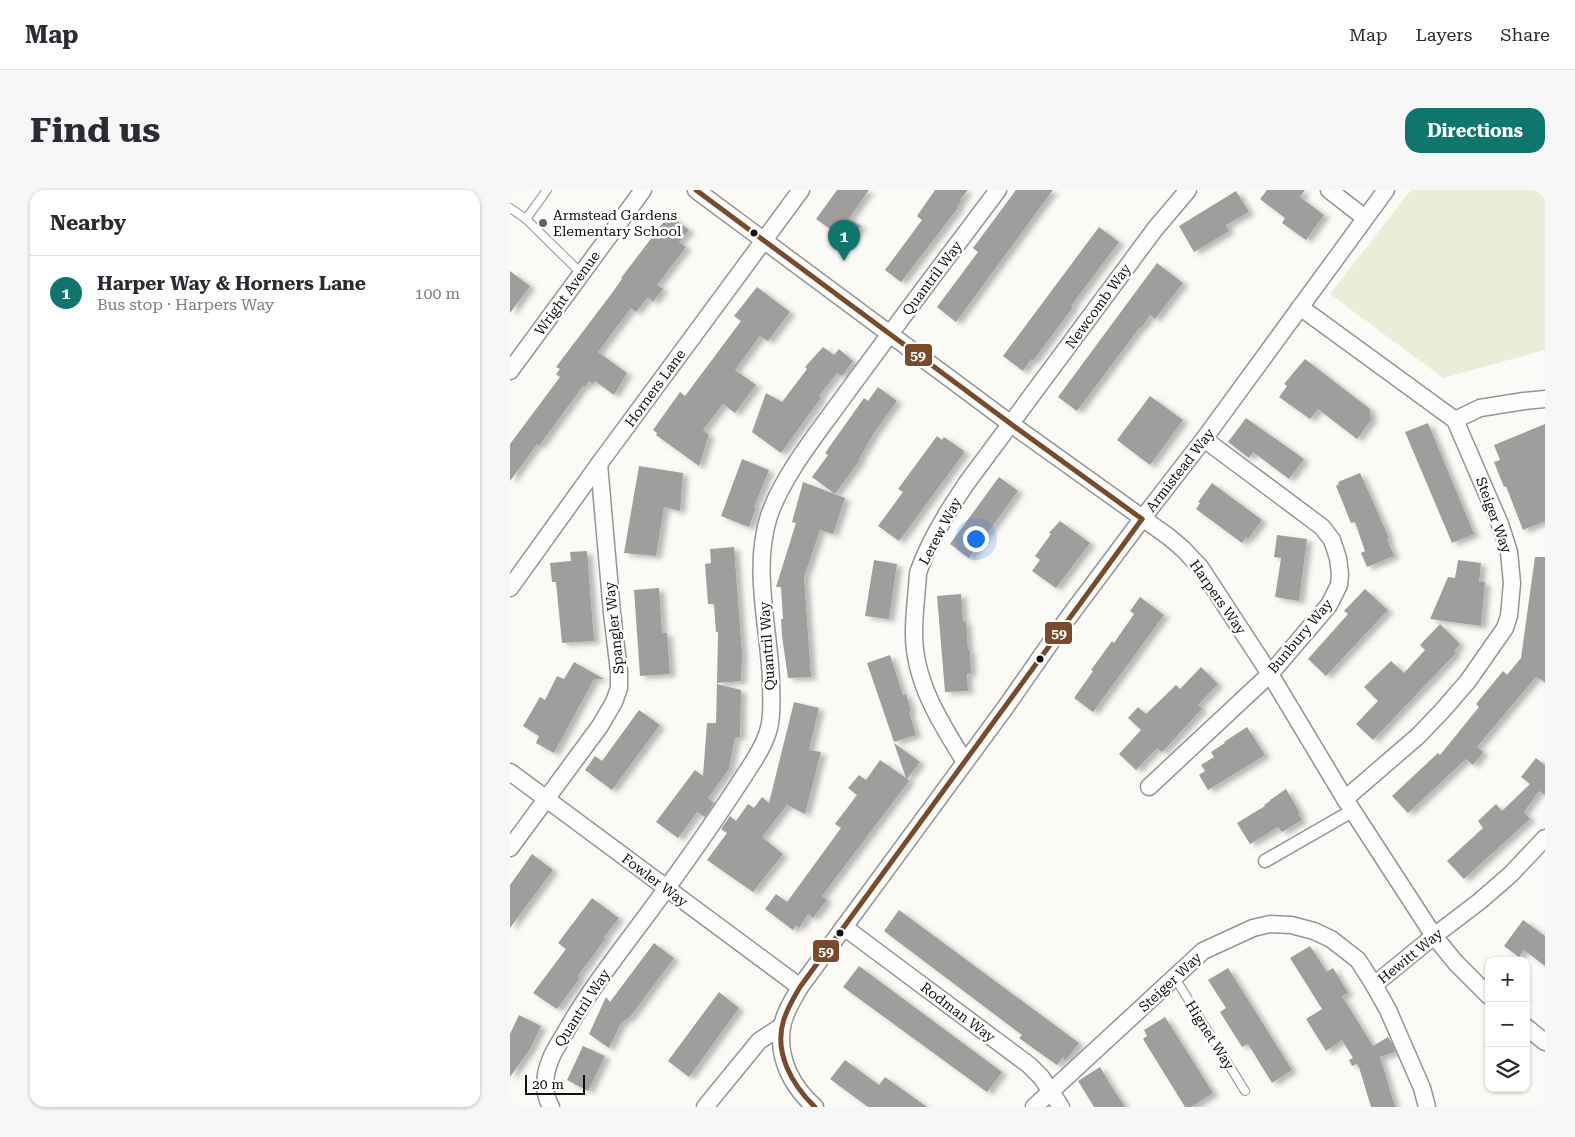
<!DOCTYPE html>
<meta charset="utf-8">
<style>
body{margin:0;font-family:"Roboto Serif",serif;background:#f7f7f7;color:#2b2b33}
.controls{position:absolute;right:15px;bottom:15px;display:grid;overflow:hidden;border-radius:10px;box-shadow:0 1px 4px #0004}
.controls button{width:45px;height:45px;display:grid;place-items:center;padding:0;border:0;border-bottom:1px solid #e1e1e2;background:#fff;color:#2b2b33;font:25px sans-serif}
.scale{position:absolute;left:15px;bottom:12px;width:60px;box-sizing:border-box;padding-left:5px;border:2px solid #101010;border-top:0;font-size:14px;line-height:18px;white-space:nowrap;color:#101010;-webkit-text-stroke:4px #fff;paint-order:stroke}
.you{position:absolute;left:465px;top:348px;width:18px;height:18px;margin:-12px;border:4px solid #fff;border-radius:50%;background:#1a73e8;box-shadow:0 0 0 8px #1a73e833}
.badge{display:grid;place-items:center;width:32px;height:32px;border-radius:50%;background:#0f766e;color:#fff;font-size:16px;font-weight:700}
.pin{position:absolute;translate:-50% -41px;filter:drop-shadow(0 1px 2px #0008)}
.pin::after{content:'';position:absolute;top:26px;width:18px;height:15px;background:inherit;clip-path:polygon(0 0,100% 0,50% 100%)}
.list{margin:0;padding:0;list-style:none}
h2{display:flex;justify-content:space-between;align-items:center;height:65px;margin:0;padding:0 20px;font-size:21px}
h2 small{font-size:16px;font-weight:400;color:#7c7c81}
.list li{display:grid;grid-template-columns:32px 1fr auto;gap:15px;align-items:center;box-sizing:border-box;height:75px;padding:0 20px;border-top:1px solid #e1e1e2}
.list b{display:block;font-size:19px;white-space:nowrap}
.list p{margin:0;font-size:16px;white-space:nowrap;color:#7c7c81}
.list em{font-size:16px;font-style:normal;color:#7c7c81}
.icon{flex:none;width:28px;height:28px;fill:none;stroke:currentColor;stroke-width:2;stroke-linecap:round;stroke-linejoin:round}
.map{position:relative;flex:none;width:1035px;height:917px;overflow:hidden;border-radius:15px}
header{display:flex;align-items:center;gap:30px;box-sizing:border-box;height:70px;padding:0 25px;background:#fff;border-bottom:1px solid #e1e1e2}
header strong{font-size:24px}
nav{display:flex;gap:28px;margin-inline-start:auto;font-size:18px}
.intro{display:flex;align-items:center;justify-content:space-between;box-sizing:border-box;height:120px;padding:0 30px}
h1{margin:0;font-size:35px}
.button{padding:12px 22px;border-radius:15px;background:#0f766e;color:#fff;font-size:18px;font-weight:700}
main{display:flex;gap:30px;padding:0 30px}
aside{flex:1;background:#fff;border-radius:15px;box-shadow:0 1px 4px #0004}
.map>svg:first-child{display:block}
.green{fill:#e9eed9}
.building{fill:#a09e9c;filter:url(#shadow)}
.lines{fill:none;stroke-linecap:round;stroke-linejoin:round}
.service-casing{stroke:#969594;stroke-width:10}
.pedestrian-casing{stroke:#969594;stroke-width:15}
.minor-casing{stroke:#969594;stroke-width:19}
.service{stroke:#fffefe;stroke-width:8}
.pedestrian{stroke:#fffefe;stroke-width:12}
.minor{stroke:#fffefe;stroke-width:16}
.bus-1-casing{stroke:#fff;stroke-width:9}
.bus-1{stroke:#7a4b2a;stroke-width:5}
.poi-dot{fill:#636261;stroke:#fff;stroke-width:2}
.bus-dot{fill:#101010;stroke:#fff;stroke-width:2}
.labels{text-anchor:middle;stroke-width:5;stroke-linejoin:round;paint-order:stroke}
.poi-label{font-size:14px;fill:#101010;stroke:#fff;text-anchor:start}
.street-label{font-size:14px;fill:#101010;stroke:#fff}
.line-badge{stroke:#fff;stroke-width:2}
.badge-label{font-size:14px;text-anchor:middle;font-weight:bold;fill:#fff}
</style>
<header>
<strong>Map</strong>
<nav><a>Map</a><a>Layers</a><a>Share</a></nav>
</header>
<div class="intro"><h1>Find us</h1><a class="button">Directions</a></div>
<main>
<aside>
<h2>Nearby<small></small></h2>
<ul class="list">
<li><span class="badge">1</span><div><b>Harper Way &amp; Horners Lane</b><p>Bus stop · Harpers Way</p></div><em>100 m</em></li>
</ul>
</aside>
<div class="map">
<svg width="1035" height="917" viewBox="0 0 1035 917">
<defs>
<filter id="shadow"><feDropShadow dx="5.5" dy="3" stdDeviation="2.5" flood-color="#0004"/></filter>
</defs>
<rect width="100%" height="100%" fill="#fcfaf7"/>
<polygon class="green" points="901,0 1035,0 1035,160 933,188 820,104"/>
<g class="building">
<polygon points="327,0 359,0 339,28 351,36 340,51 324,40 323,41 306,29"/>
<polygon points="425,0 458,0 450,10 451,11 447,17 448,18 391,92 375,80 412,30 407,26"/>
<polygon points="506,0 543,0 446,132 427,117 468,62 463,58"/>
<polygon points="757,0 795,0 790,7 814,25 796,50 772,33 775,28 750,9"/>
<polygon points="726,1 739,22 716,35 719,41 684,62 669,36"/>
<polygon points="159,25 179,40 169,52 176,57 147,95 153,99 143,112 138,107 126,122 121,118 88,162 117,183 104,205 85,191 83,194 79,191 75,197 73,196 29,256 27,254 0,291 0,254 50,187 46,184 50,179 46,177 102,103 112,89 111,88"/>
<polygon points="589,37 609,52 561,116 563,117 523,171 521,169 513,181 493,166"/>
<polygon points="647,73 673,93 645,129 640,125 631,138 630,137 567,221 548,207"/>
<polygon points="0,81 20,96 0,123"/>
<polygon points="247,97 280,122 258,151 250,146 225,180 246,195 225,223 213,214 193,240 199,245 189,276 146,245 147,243 143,240 170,202 175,206 231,131 224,126"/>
<polygon points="313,157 324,165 329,159 343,171 332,186 327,183 309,206 311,208 271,263 242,242 256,203 272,212 297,179 295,177"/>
<polygon points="795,169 860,219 861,230 847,249 808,219 800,229 769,207 777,196 774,194"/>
<polygon points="368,197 387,211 364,243 349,269 350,270 325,304 302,287 318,265 315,263 354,208 358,211"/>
<polygon points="640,206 673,230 640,275 607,250"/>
<polygon points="736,228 794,269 779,289 743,262 739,268 718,252"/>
<polygon points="918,233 964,344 942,353 895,242"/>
<polygon points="1035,234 1035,331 1013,340 996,296 994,297 984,272 990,270 984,255"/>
<polygon points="427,246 432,250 434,247 454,261 453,262 454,263 389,351 368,336 393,302 388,299"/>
<polygon points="232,269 259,280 244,317 246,318 239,337 211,326"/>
<polygon points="129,276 173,283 170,321 154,317 146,366 114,363"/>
<polygon points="850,283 879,348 877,349 884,366 857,377 851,363 855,361 845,332 841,333 826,296 829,294 828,292"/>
<polygon points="489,287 508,301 459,368 440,354"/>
<polygon points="293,292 335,308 323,344 310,340 294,387 301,487 278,488 272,446 271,429 273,429 271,397 266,397 286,333 282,332"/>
<polygon points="702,293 752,330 738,349 736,347 732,353 686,319 690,313 688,312"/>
<polygon points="550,331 580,353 546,398 522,381 530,370 525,366 541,344 539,343"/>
<polygon points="767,345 797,349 789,411 765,407 771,368 764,367"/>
<polygon points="224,357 232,463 231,491 207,493 208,442 206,442 204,414 198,414 195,374 201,373 200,359"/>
<polygon points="77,361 84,451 52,453 46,392 42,392 40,373 61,371 60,362"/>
<polygon points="1025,367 1035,367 1035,492 1026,487 967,557 973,562 963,575 956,569 898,623 882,606 928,563 930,565 969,517 966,514 993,481 997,485 1011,468"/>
<polygon points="364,370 387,374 379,429 355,426"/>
<polygon points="948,370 971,373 969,392 975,392 971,436 920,429 938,387 945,388"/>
<polygon points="149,398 152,443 157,443 160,484 130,486 124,400"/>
<polygon points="855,399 878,420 816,486 798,469 838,424 834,421"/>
<polygon points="451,404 453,432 456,431 458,460 460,460 461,483 457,484 458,501 435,502 427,406"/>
<polygon points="630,407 654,425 583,522 564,508 583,481 581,480 602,451 604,453 624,424 620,421"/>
<polygon points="930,434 950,454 944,461 946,463 863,550 846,534 868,511 854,497 881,471 894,483 915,460 910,455"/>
<polygon points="380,465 393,505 396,504 401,521 399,522 406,545 384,552 357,473"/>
<polygon points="64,472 94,489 84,489 44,563 26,553 29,546 13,536 30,507 35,510 47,486 54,489"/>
<polygon points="691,477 708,494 688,515 692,519 652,562 647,558 626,580 609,564 631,540 618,528 628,517 636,524 666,495 670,499"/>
<polygon points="207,494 231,500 230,547 225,547 219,579 198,608 204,613 195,627 187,622 168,648 146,632 185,580 193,586 197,533 206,533"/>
<polygon points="284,512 309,518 299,560 311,562 295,624 277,615 252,647 273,664 243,702 197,670 217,643 211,639 220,626 226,631 238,614 244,618 252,607 259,613"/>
<polygon points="129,520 150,535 102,600 75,580 85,566 92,571"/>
<polygon points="737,537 755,565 698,600 689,585 695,581 691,575 704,567 701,562 715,553 714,552"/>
<polygon points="384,553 410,572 397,589 399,591 312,706 317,710 303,728 298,724 289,738 286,735 283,740 255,719 266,704 277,712 331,638 325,634 347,605 338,598 349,585 356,590 370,570 396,588"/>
<polygon points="1026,568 1035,575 1035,605 1029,601 1014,622 1020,629 954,689 937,671 973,638 968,631 986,614 992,621 1020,594 1011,587"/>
<polygon points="776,599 790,623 788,624 792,630 772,642 768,637 740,654 727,633 755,616 754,615 760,611 760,610"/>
<polygon points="22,664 43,680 0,738 0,695"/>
<polygon points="82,708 109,728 94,747 96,748 68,786 70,788 47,819 23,803 56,759 48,753"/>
<polygon points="389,720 569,853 555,871 553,867 547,875 523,858 509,848 512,845 374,741"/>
<polygon points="1013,730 1035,746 1035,776 1014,760 1009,767 994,756"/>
<polygon points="144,753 164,768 120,827 111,833 99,858 79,844 96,807 100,812"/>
<polygon points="800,756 817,782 823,778 838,803 832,806 863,856 878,847 883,855 885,862 870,867 885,917 861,917 849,877 847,874 842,876 839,870 843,868 832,850 816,861 796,829 812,819 780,768"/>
<polygon points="349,776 492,882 477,902 333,797"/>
<polygon points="718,778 782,880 762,893 738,854 732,857 710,822 716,818 698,790"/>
<polygon points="209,802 229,818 179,887 158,871"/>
<polygon points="9,825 31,836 20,859 0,887 0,844"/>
<polygon points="655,827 703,903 681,917 675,917 633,849 637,846 634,840"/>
<polygon points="73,856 95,866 78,901 57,890"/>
<polygon points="335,870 369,895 375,887 417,917 358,917 320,889"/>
<polygon points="590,877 600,894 615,917 584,917 568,891"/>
</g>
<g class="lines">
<g class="service-casing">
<g id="service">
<polyline points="0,18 16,29 72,84"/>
<polyline points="16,29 37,0"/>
<polyline points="665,788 735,901"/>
</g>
</g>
<g class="pedestrian-casing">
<polyline id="pedestrian" points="755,671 842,621"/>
</g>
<g class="minor-casing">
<g id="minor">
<polyline points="186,0 501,234 659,347 673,359 690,377 760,484 835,609 924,746 946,773 979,806"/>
<polyline points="819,0 855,28"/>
<polyline points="790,117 945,230 990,334 999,362 1002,393 999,426 995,438 958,491 932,521 908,546 835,609"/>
<polyline points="0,181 133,0"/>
<polyline points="945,230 970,218 1014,211 1035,209"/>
<polyline points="0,398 89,274 291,0"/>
<path d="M455,572C430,532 403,490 404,441C404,422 407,403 408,383C419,351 437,322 456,294L645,39L678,0"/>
<polyline points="0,582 290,797"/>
<polyline points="639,597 760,484 819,415 829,395 830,384 828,368 822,350 812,337 694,249"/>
<polyline points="0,658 90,536 104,512 109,498 109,481 102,423 89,274"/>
<polyline points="334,737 519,875 531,887 551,917"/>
<polyline points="864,795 924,746 970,711 1001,684 1035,648"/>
<polyline points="1016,837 1035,852"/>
<path d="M41,917C33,903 34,885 40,871C43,861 50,852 55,843C77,804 104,769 131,733C170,681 208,627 243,572C250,561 256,551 259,538C263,522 261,507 261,490C259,437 242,379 259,326C273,285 307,244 332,209C383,139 436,69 488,0"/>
<polyline points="195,917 249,851 272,836"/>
<path d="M305,917C282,897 267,868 272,837C274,823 283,810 290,797L495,518L555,432L632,329L694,249L876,0"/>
<polyline points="524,917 693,761 743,738 760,734 781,735 804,741 821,749 848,770 864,795 878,820 912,898 917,917"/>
</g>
</g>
<use href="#service" class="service"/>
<use href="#pedestrian" class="pedestrian"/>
<use href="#minor" class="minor"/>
<g class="bus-1-casing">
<g id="bus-1">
<polyline points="186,0 501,234 632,329"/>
<path d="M305,917C282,895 263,862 274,829C278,817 284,807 290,797L632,329"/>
</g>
</g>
<use href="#bus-1" class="bus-1"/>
</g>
<circle class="poi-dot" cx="33" cy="33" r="5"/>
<g class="bus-dot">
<circle cx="244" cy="43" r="4.5"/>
<circle cx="530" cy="469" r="4.5"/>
<circle cx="330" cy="743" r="4.5"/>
</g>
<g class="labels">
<g class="poi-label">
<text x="43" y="30">Armstead Gardens<tspan x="43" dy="16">Elementary School</tspan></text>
</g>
<g class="street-label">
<text transform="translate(422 88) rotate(-53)" y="5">Quantril Way</text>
<text transform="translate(57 103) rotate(-54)" y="5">Wright Avenue</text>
<text transform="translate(588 116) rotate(-54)" y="5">Newcomb Way</text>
<text transform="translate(145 198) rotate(-54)" y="5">Horners Lane</text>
<text transform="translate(670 280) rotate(-52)" y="5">Armistead Way</text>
<text transform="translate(984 325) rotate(70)" y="5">Steiger Way</text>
<text transform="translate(430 341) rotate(-62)" y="5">Lerew Way</text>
<text transform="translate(708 407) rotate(55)" y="5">Harpers Way</text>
<text transform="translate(104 438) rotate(-96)" y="5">Spangler Way</text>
<text transform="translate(790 446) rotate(-50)" y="5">Bunbury Way</text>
<text transform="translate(257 456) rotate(-94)" y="5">Quantril Way</text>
<text transform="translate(145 690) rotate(37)" y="5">Fowler Way</text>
<text transform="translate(900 766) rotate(-39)" y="5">Hewitt Way</text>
<text transform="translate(660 792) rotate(-43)" y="5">Steiger Way</text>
<text transform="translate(72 818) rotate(-57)" y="5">Quantril Way</text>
<text transform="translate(448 822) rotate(37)" y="5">Rodman Way</text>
<text transform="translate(700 845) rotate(58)" y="5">Hignet Way</text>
</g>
</g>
<g class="line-badge">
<rect x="394" y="153" width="29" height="24" rx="5" fill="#7a4b2a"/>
<rect x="534" y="431" width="29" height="24" rx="5" fill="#7a4b2a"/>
<rect x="302" y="749" width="28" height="24" rx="5" fill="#7a4b2a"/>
</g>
<g class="badge-label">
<text x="408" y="170">59</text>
<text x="549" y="448">59</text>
<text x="316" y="766">59</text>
</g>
</svg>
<div class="controls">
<button>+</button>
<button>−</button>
<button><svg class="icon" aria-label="layers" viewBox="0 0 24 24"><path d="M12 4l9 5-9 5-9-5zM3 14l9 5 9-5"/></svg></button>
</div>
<div class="scale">20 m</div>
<div class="you"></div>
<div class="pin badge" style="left:334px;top:71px">1</div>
</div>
</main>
